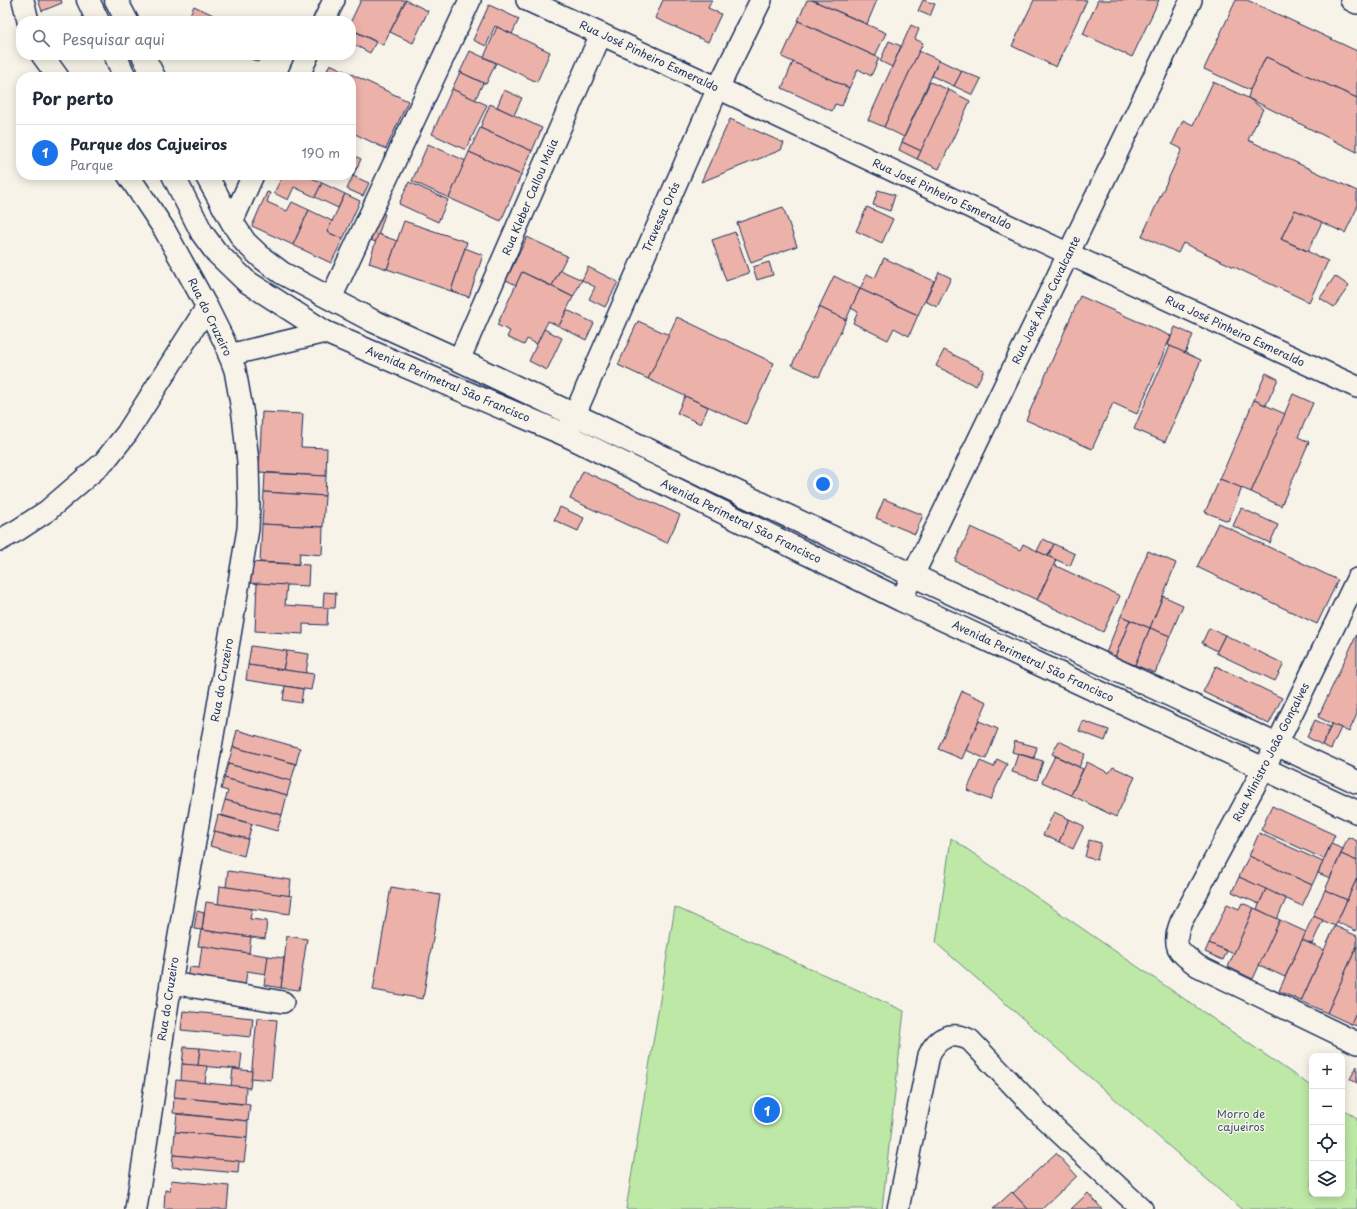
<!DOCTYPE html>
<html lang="pt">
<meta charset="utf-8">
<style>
body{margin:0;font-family:"Playpen Sans",sans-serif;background:#f6f6f7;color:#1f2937}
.controls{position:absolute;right:12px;bottom:12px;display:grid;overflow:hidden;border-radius:8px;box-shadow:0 2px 10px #0003}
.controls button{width:36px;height:36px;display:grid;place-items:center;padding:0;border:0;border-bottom:1px solid #e0e1e3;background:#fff;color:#1f2937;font:20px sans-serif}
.you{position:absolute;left:823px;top:484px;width:14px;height:14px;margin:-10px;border:3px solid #fff;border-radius:50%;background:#1a73e8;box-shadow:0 0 0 6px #1a73e833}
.badge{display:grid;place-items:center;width:26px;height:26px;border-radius:50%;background:#1a73e8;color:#fff;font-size:13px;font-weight:700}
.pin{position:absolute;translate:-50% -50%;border:2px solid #fff;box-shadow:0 1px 4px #0006}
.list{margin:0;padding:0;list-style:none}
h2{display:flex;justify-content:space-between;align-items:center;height:52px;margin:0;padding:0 16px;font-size:17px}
h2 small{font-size:13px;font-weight:400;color:#747a83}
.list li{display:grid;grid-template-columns:26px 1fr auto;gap:12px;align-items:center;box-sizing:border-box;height:56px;padding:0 16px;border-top:1px solid #e0e1e3}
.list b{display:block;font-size:15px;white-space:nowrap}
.list p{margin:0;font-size:13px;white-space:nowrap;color:#747a83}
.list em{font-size:13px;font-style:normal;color:#747a83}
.icon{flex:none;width:22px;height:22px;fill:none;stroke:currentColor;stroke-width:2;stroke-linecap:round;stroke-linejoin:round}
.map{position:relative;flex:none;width:1357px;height:1209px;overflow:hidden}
.search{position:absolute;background:#fff;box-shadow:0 2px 10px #0003;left:16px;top:16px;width:340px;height:44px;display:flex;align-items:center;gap:10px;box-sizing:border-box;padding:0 14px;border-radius:16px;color:#747a83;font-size:15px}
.panel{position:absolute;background:#fff;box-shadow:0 2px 10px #0003;left:16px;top:72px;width:340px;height:108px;border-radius:16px}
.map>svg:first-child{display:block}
.green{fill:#bde8a5;stroke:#6c8c82}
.building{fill:#ecb2a9;stroke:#1b2f5e}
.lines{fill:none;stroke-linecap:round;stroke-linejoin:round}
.street-casing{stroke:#1b2f5e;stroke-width:24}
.secondary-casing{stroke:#1b2f5e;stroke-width:25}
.street{stroke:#f7f3e8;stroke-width:21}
.secondary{stroke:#f7f3e8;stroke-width:22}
.labels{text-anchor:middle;stroke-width:3;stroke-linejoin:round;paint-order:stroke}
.street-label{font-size:11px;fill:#1b2f5e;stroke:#f7f3e8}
.park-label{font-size:11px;fill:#3b546c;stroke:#f7f3e8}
</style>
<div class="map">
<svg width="1357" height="1209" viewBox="0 0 1357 1209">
<rect width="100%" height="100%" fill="#f7f3e8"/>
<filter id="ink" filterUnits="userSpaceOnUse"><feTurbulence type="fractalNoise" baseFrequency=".025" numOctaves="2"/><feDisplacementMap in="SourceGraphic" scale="8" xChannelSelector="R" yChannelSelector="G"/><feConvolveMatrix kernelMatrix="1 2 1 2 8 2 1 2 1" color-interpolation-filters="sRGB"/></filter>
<g filter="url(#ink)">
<g class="green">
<polygon points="951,838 1312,1087 1312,1194 1342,1194 1342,1108 1357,1118 1357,1209 1241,1209 936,943"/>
<polygon points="675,907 904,1011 882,1209 626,1209"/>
</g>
<g class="building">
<polygon points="38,0 61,0 62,3 42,11"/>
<polygon points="361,0 406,0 383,45 351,29 351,21"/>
<polygon points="406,0 428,11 413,43 390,32"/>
<polygon points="663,0 712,0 708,8 721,14 708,42 655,18"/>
<polygon points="807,0 812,0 886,33 875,56 798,21"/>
<polygon points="812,0 877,0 867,24"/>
<polygon points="923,0 935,4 930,16 918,11"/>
<polygon points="1034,0 1087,0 1056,67 1012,46"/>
<polygon points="1098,0 1159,0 1132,57 1083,34"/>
<polygon points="1236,0 1247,0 1357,51 1357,98 1266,57 1250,90 1204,69"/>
<polygon points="489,5 519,19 512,34 495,26 486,46 473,40"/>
<polygon points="194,6 226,21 187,21"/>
<polygon points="798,21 879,58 871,76 858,69 849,88 782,57"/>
<polygon points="911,25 919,29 915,39 923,43 884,127 868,120"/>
<polygon points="497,27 550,52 537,82 484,57"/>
<polygon points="356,32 376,42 370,53 351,43"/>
<polygon points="889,41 901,46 892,67 880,61"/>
<polygon points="470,51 496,63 486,84 460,72"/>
<polygon points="919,51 939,60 904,137 884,127"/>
<polygon points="242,55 262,55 258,62"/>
<polygon points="1266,57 1357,98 1357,152 1248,98 1250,90"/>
<polygon points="939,60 962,71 954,86 932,76"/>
<polygon points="793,62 849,88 842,106 835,104 832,111 782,88"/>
<polygon points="330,64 408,101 386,149 351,132 351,77 324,77"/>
<polygon points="962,71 981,79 973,95 954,86"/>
<polygon points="460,72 483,83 475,100 452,89"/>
<polygon points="930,82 949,90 921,151 902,142"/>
<polygon points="1213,82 1248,98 1263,109 1248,140 1357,191 1357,208 1345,233 1295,210 1281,239 1328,261 1309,302 1183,243 1178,253 1142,236 1182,149 1172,144 1183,120 1193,125"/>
<polygon points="452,89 487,105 466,150 432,134"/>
<polygon points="504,90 522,98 514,115 497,107"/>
<polygon points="949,90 970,101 939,169 917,159"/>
<polygon points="490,104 542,128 532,151 480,128"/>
<polygon points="730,119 784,143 781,150 701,182"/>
<polygon points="480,128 532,151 521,175 469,152"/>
<polygon points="902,142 921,151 917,159 899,150"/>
<polygon points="428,144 466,161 449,198 412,181"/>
<polygon points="469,152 521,175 501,221 449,198"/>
<polygon points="351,154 361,159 353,176 351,175"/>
<polygon points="283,175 306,175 322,183 315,197 294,187 288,200 274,193"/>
<polygon points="353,176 369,183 363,196 347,189"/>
<polygon points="409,182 448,200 438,222 399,204"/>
<polygon points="322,183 345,194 338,208 315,197"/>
<polygon points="878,190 895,195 890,211 873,205"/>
<polygon points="267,192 270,193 267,202 287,211 292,202 309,210 293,245 252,226"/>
<polygon points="345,194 360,201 343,239 327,232"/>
<polygon points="783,207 797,246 751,263 737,223"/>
<polygon points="867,207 893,219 882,243 856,231"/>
<polygon points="309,210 332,221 327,232 343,239 331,263 293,245"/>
<polygon points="1295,210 1322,222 1308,251 1281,239"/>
<polygon points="376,211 385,214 376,242 367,239"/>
<polygon points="404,221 467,242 451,291 387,269"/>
<polygon points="735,232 749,273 726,281 712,240"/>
<polygon points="378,234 397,241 387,269 369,263"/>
<polygon points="527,237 567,256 552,286 522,272 516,285 506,280"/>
<polygon points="465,248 483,255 469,297 451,291"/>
<polygon points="884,258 934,281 918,315 860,289 867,274 875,278"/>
<polygon points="769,262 773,275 757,280 753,267"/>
<polygon points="588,267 618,282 605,307 589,299 595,287 582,280"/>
<polygon points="560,270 582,280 573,297 552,286"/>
<polygon points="522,272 573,297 559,326 548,321 537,344 527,339 524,345 507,337 510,331 497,325"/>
<polygon points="939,272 951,278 937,307 925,301"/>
<polygon points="834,276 860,289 846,320 819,307"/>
<polygon points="1335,276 1349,286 1334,307 1320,298"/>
<polygon points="860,289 918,315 909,336 894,328 888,340 853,323 858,312 851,308"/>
<polygon points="1080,296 1171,336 1137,414 1113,403 1092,449 1026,420"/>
<polygon points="819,307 846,320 819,377 792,365"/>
<polygon points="567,310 594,323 586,340 559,326"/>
<polygon points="677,317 774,363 746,424 648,379"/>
<polygon points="638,321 669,335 648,379 618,365"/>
<polygon points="1175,327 1193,335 1185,353 1168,345"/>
<polygon points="544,329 562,338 547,370 529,361"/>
<polygon points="1170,346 1201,360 1165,442 1134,429"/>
<polygon points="944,350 984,370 976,386 936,366"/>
<polygon points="1266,373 1278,379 1266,405 1254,400"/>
<polygon points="1293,394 1313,403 1298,437 1309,442 1281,506 1251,492"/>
<polygon points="685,396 708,407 701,424 677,413"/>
<polygon points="1254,400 1285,414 1251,492 1220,479"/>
<polygon points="262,412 303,414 301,447 327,448 326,476 259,472"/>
<polygon points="583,471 680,515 667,543 570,499"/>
<polygon points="265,473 326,476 325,496 264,492"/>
<polygon points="1220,479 1242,488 1228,521 1205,512"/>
<polygon points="264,492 325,496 323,527 262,524"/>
<polygon points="884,499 923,515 915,534 876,518"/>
<polygon points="560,507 584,518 578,531 554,520"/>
<polygon points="1241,508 1278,525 1270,543 1233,526"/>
<polygon points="1218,523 1338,580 1317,624 1197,567"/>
<polygon points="262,524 323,527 322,555 300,553 299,564 260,562"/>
<polygon points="971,527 1020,550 1023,544 1056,560 1037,600 955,561"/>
<polygon points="1043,539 1054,544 1048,556 1037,551"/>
<polygon points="1054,544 1075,554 1070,566 1048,556"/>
<polygon points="1148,551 1176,563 1150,628 1121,616"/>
<polygon points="249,562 309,565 308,586 248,583"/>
<polygon points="1054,565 1120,596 1103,632 1037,600"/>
<polygon points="257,583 287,585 285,605 328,608 327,625 303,624 303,634 255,631"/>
<polygon points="324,592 336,593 335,608 323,608"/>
<polygon points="1163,596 1183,605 1170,636 1150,628"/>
<polygon points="1121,616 1130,620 1115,657 1106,653"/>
<polygon points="1130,620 1150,628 1135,665 1115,657"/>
<polygon points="1150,628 1170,636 1155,673 1135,665"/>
<polygon points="1209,628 1225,635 1217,651 1202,643"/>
<polygon points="1357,634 1357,714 1349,732 1318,717"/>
<polygon points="1225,635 1284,664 1275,681 1216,653"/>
<polygon points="251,646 287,651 283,670 248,665"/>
<polygon points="287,651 309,654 306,673 283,670"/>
<polygon points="248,665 314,674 311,690 246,680"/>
<polygon points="1216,666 1282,698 1269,724 1203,692"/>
<polygon points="285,686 303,689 301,703 283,700"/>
<polygon points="962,691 987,702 962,759 938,749"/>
<polygon points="1315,720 1330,727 1322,745 1307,737"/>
<polygon points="979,721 998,729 986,759 966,750"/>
<polygon points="1083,721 1109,730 1105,741 1079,731"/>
<polygon points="1332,724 1341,728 1331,749 1322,745"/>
<polygon points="237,730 300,748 296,764 233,747"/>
<polygon points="1015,741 1037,747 1034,758 1012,752"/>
<polygon points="1059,741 1085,754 1079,767 1052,754"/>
<polygon points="233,747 296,764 291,781 228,764"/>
<polygon points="1018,754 1043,761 1037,780 1012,772"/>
<polygon points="1055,756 1083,769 1071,795 1042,782"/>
<polygon points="997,759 1007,764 990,800 967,790 980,761 994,767"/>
<polygon points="1087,762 1109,773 1113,767 1135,777 1116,817 1071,795"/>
<polygon points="228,764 291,781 287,795 224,778"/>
<polygon points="224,778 287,795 282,815 225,800 228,791 221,789"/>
<polygon points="225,800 282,815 277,831 221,815"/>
<polygon points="1272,806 1335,835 1324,859 1261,830"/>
<polygon points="1054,812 1069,819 1059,842 1043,835"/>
<polygon points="218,815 252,824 248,839 214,831"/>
<polygon points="1069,819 1084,826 1073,849 1059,842"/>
<polygon points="214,831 248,839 244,856 210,846"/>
<polygon points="1259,833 1323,862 1312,885 1249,856"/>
<polygon points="1348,837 1357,841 1357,861 1341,854"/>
<polygon points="1089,840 1101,843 1097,860 1085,857"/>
<polygon points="1331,844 1343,849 1330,878 1318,873"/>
<polygon points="1341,854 1357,861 1357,878 1347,900 1325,890"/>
<polygon points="1249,856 1312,885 1302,906 1239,877"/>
<polygon points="228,871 291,880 289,896 226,887"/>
<polygon points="1239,877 1266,889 1259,904 1232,892"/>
<polygon points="1357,878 1357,930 1356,931 1337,922"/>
<polygon points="220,886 292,896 290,914 218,904"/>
<polygon points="391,887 440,895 423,999 373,990"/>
<polygon points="1266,889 1286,899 1277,919 1257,909"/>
<polygon points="1325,890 1347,900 1335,926 1313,916"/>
<polygon points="206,902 252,909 250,919 267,921 265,939 202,930"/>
<polygon points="1242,903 1254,908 1234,954 1209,943 1227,904 1239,909"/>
<polygon points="1254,908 1280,920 1253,979 1228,967"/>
<polygon points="197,911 204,913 202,930 194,929"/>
<polygon points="1313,916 1323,920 1312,944 1302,940"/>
<polygon points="1280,920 1306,932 1285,977 1259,965"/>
<polygon points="1335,926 1357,936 1357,946 1327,1013 1301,1001"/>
<polygon points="201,930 251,937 249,953 198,946"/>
<polygon points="287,936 307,939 299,990 281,988"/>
<polygon points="1302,940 1324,950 1301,1001 1279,991"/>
<polygon points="1209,943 1227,951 1223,960 1205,952"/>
<polygon points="202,946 268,956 266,974 247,971 245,987 187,979 189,967 199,968"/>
<polygon points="1357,946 1357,1010 1351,1024 1327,1013"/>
<polygon points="268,956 284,958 281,988 264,985"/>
<polygon points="1357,1010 1357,1026 1351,1024"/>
<polygon points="183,1011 253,1018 251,1037 181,1030"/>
<polygon points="257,1018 277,1020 271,1080 251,1078"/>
<polygon points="184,1047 200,1048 198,1066 182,1064"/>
<polygon points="200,1048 242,1053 240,1069 198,1066"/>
<polygon points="182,1064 207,1066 205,1083 181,1081"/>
<polygon points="1357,1066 1357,1083 1350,1079"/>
<polygon points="233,1069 252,1071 250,1088 231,1086"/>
<polygon points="176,1080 246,1087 245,1104 174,1097"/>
<polygon points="174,1097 250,1105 248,1121 173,1113"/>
<polygon points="177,1114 248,1121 247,1138 175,1132"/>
<polygon points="175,1132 247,1138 244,1162 173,1155"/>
<polygon points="1056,1153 1077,1176 1042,1209 1028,1209 1013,1193"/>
<polygon points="173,1155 239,1161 238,1173 172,1167"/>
<polygon points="171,1180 229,1186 227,1209 164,1209 165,1190 170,1191"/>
<polygon points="1012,1192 1028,1209 993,1209"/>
<polygon points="1088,1193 1102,1209 1071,1209"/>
</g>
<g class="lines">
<g class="street-casing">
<g id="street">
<polyline points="23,0 28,21"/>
<polyline points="527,0 718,88 1069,254 1357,387"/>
<polyline points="1351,0 1357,3"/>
<polyline points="324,21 334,0"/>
<polyline points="42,55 58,77"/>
<polyline points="298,77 308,55"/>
<polyline points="128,175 164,229 207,307 224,341 235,370 243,415 248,462 249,506 248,529 171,983 136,1209"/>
<polyline points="232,222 253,175"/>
<polyline points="331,298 470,0"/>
<polyline points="229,355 325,332"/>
<polyline points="459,360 601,34"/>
<polyline points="568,430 718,88 761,0"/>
<polyline points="0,540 18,530 47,511 104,462 127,433 207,307"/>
<path d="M1357,579L1277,744L1181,922C1171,947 1178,951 1198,966L1357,1043"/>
<polyline points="901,600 1191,0"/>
<polyline points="171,983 283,1002"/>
<path d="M898,1209L929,1055C937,1037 951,1031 970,1040L1044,1118L1142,1209"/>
</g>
</g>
<g class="secondary-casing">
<g id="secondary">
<polyline points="88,0 98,21"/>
<polyline points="116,0 127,21"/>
<polyline points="115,55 125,77"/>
<polyline points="143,55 154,77"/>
<polyline points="173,175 202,233 216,252 246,281 325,332 566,435 901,600 1357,812"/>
<polyline points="206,175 232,222 245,242 262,258 282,273 373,321 459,360 912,575 1357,782"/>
</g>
</g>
<use href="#street" class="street"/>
<use href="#secondary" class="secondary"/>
</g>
</g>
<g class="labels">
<g class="street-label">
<text transform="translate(649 56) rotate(25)" y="4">Rua José Pinheiro Esmeraldo</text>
<text transform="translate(942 194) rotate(25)" y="4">Rua José Pinheiro Esmeraldo</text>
<text transform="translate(530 197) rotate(-67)" y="4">Rua Kleber Callou Maia</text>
<text transform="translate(661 217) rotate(-66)" y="4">Travessa Orós</text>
<text transform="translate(1046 300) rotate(-64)" y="4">Rua José Alves Cavalcante</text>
<text transform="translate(210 317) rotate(64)" y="4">Rua do Cruzeiro</text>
<text transform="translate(1235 331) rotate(25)" y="4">Rua José Pinheiro Esmeraldo</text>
<text transform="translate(448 384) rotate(23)" y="4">Avenida Perimetral São Francisco</text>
<text transform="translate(741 521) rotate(26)" y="4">Avenida Perimetral São Francisco</text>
<text transform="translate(1033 661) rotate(25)" y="4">Avenida Perimetral São Francisco</text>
<text transform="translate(222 680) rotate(-80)" y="4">Rua do Cruzeiro</text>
<text transform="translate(1271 752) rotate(-63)" y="4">Rua Ministro João Gonçalves</text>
<text transform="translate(168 999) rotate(-81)" y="4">Rua do Cruzeiro</text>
</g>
<g class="park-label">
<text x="1241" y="1118">Morro de<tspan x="1241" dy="13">cajueiros</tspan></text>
</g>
</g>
</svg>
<div class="controls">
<button>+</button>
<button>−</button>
<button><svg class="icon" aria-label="locate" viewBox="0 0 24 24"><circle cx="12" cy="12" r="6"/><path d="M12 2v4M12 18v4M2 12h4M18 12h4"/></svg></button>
<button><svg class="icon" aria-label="layers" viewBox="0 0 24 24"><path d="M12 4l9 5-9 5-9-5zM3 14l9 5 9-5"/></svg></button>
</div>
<div class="you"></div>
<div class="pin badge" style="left:767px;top:1110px">1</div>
<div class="search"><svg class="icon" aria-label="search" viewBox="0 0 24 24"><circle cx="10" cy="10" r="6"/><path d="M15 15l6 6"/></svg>Pesquisar aqui</div>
<section class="panel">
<h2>Por perto<small></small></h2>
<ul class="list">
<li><span class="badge">1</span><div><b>Parque dos Cajueiros</b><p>Parque</p></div><em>190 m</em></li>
</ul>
</section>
</div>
